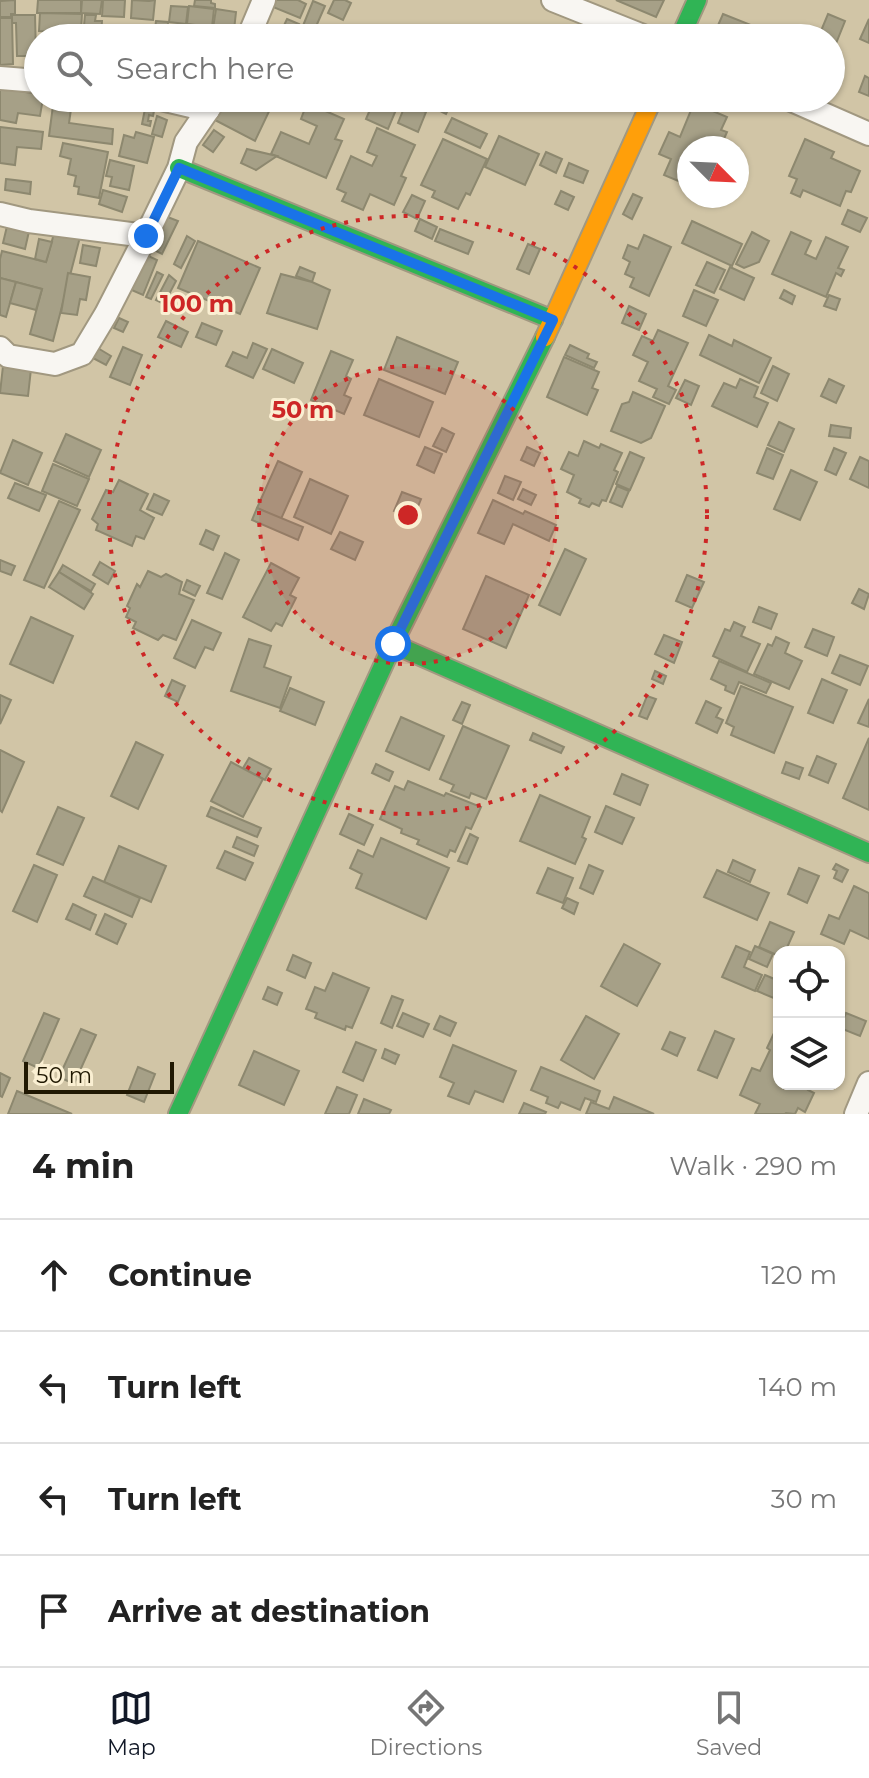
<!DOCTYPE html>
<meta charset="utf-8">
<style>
body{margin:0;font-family:Montserrat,sans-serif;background:#f2f2f2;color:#222}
.controls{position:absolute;right:24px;bottom:24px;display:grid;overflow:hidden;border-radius:16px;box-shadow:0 2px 6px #0004}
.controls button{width:72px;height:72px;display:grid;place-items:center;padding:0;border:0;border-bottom:2px solid #e0e0e0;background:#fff;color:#222;font:40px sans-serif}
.compass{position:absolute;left:677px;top:136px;width:72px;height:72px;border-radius:50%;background:#fff;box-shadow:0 2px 6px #0004;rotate:114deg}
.scale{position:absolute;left:24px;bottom:20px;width:150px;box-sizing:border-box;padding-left:8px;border:4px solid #201802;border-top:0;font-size:22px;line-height:28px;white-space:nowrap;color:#201802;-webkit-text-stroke:6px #faefd2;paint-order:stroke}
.stop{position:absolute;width:24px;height:24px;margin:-18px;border:6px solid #1a73e8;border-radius:50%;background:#fff}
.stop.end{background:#1a73e8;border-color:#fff;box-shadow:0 2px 8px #0008}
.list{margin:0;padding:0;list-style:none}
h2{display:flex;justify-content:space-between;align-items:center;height:104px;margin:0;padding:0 32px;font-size:34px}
h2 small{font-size:26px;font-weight:400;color:#767676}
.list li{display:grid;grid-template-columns:52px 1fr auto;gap:24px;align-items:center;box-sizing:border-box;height:112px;padding:0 32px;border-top:2px solid #e0e0e0}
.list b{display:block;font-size:30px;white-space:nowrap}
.list em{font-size:26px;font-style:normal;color:#767676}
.icon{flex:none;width:44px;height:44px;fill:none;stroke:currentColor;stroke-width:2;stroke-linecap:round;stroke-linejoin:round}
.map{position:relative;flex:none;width:869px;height:1114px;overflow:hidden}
.search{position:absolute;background:#fff;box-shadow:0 2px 6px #0004;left:24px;right:24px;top:24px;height:88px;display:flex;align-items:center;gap:20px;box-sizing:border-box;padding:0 28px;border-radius:44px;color:#767676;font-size:30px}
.sheet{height:552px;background:#fff}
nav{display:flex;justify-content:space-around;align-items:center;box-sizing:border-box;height:112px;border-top:2px solid #e0e0e0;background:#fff;font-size:22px;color:#767676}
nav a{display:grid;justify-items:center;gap:4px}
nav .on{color:#111827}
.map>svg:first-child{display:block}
.building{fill:#a6a087;stroke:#8d886f;stroke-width:2}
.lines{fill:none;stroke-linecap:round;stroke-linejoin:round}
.street-casing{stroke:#a19880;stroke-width:26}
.fast-casing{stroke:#a19880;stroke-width:22}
.slow-casing{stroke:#a19880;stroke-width:22}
.street{stroke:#f8f6f2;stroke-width:22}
.fast{stroke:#30b455;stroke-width:18}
.slow{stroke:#ff9f0a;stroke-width:18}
.route{stroke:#1a73e8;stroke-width:10}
.ring{fill:none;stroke:#cd2726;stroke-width:4;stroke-dasharray:4 8}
.centre{fill:#cd2726;stroke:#faefd2;stroke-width:4}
.ring-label{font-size:24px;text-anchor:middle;font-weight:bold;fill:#cd2726;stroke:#faefd2;stroke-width:6;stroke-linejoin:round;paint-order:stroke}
</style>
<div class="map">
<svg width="869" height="1114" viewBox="0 0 869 1114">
<rect width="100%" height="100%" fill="#d1c5a6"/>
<g class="building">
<polygon points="15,0 15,14 11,14 11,17 0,17 0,1"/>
<polygon points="38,0 81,0 81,13 37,13"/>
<polygon points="82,0 102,0 100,14 81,13"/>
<polygon points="103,0 125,0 124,17 102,16"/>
<polygon points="132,0 149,1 155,0 153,20 131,18"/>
<polygon points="195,0 211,0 211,3 215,4 215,8 194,6"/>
<polygon points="275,0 298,0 306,4 300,18 273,7"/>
<polygon points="334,0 345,0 351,3 343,20 328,13"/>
<polygon points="616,0 664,0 656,17"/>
<polygon points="313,1 325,6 311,38 298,38"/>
<polygon points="171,6 188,7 186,24 169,22"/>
<polygon points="189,6 214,9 212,27 187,24"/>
<polygon points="216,9 236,12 234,30 213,28"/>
<polygon points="40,13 82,14 81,32 39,31"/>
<polygon points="723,14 766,31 763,38 736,38 716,30"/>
<polygon points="828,14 845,21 831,56 831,38 818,38"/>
<polygon points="12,15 35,15 36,56 17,56 16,23 12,23"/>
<polygon points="85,15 96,15 95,21 102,21 101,37 83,36"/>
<polygon points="0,18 12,18 13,64 0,65"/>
<polygon points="287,19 299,24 293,38 284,38 279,36"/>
<polygon points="869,19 869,43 860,39"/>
<polygon points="156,21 168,22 167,38 154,38"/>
<polygon points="186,24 205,27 204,38 184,38"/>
<polygon points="206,27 223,29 222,38 204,38"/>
<polygon points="865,76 869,78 869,96 859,92"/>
<polygon points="0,88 38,94 38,98 43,98 40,116 18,113 16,123 0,120"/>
<polygon points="54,98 95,98 93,111 71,109 69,123 113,129 112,144 49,136"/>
<polygon points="227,98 262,98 273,103 255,141 215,120"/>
<polygon points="375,98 401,98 388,129 366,119"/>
<polygon points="439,98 454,98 446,114 434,108"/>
<polygon points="307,103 344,119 335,139 342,141 326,178 271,154 281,132 309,144 317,126 301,119"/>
<polygon points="406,103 426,112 418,132 398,123"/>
<polygon points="694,103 727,117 721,130 727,132 720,148 712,145 711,148 689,148 689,176 686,175 683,183 664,175 671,159 659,154 669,132 680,137"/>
<polygon points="145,109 154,111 153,116 149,115 148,121 151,121 150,126 142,124"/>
<polygon points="157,116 167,120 162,137 152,134"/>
<polygon points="452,118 487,134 480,148 445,132"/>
<polygon points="0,127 43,132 41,149 17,147 15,165 0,163"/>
<polygon points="377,128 415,145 401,176 406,178 394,205 370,194 363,210 342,201 346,193 337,189 351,156 372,166 377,156 367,152"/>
<polygon points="214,130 224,137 213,152 203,145"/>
<polygon points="136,132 154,137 147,163 119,156 124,135 134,138"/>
<polygon points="499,136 539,154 525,185 485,167"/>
<polygon points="443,139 487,159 470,195 466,193 458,209 432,197 435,191 421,185"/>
<polygon points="805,139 834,152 831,158 860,171 851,192 846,191 840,206 803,190 800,197 791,193 797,179 789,176"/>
<polygon points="63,143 108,152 99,198 78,194 79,187 74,186 76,176 68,174 71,159 60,156"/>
<polygon points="247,149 277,156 256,170 241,163"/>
<polygon points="546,152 562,159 556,173 540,165"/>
<polygon points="110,160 134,166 129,190 110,186 112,177 106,176"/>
<polygon points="569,163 588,171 583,183 564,176"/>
<polygon points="6,179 31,182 30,194 5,190"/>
<polygon points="103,190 127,197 122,212 99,204"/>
<polygon points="561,191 574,197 568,210 555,204"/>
<polygon points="633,194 642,198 632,219 623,214"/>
<polygon points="412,195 425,201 417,219 403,212"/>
<polygon points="848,210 867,218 860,232 842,224"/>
<polygon points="165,216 178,221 162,254 148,247"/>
<polygon points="420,219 437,227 432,239 415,231"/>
<polygon points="692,221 742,244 732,266 682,243"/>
<polygon points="8,222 30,227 25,249 3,243"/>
<polygon points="440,229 473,242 468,254 435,241"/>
<polygon points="55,230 80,237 53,341 30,334 42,289 0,278 0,259 2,251 46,262"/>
<polygon points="752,232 769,241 759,262 744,268 736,264"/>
<polygon points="791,232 811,241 805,254 816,259 826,237 848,247 838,268 844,270 841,276 836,273 826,297 772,274"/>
<polygon points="644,235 671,247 649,296 630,287 634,278 625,274 630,262 623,258 628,245 638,249"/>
<polygon points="187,236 195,241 181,268 174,264"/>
<polygon points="39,239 52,242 46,262 35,259"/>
<polygon points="198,241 260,268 240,314 178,288"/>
<polygon points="528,244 540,249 529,274 517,269"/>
<polygon points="83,245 100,248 96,266 80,263"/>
<polygon points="144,254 157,260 143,295 127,288"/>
<polygon points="707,262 725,270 714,293 696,285"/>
<polygon points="300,267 315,273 312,282 296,276"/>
<polygon points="730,267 754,278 744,300 720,289"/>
<polygon points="157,272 163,275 151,299 146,297"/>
<polygon points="68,273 90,277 86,300 80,299 77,315 61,313"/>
<polygon points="281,274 312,282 330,290 317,329 267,313"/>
<polygon points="169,275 176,281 164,304 156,300"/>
<polygon points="0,278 16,282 6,317 0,315"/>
<polygon points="16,282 42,289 36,310 10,303"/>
<polygon points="694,290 718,300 706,326 683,316"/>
<polygon points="784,290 795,296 792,304 780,298"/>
<polygon points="829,295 840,299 836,310 824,306"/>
<polygon points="629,306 646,314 639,330 622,323"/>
<polygon points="119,318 128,322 123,332 114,328"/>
<polygon points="166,321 188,332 181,347 158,337"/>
<polygon points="202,323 222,331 216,345 196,337"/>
<polygon points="658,330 688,343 668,386 676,390 669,404 653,397 657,389 639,381 648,362 633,355 642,336 653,341"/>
<polygon points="709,335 732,346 734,340 771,358 759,383 700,355"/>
<polygon points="397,337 458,362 445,394 384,370"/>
<polygon points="253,343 267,349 253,378 226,366 233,352 247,358"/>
<polygon points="570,345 589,354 587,358 597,362 594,368 565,355"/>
<polygon points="96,347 111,356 106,365 91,357"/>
<polygon points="123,347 142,355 130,385 110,377"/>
<polygon points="272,349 303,363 294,383 263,369"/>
<polygon points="331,351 353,360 346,376 351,379 344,395 351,398 344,414 311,400"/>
<polygon points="564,357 599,372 592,388 598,390 587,415 547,397"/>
<polygon points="3,366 31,369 28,396 0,393"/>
<polygon points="773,366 789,374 777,401 761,393"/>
<polygon points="379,379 433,402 419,437 364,415"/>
<polygon points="740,379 758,387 754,397 768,403 757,427 712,406 724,383 736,388"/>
<polygon points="829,379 844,386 836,403 821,396"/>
<polygon points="685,380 699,386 691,405 676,398"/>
<polygon points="633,392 665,406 651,438 641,443 611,431 622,404 629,402"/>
<polygon points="779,422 794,429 784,452 768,445"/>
<polygon points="831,425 851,428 850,438 829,436"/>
<polygon points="442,428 454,434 446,452 433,446"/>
<polygon points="66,434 101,450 89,477 54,461"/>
<polygon points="13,440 42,453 28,485 0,473"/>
<polygon points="584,441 599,448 601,444 622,453 614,470 618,472 606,501 602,500 599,506 592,503 589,507 579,503 581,499 567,492 574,475 561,469 569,452 578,456"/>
<polygon points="425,447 442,454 434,473 417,465"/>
<polygon points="527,447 540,453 534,466 521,460"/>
<polygon points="767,448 783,455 773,479 757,473"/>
<polygon points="834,448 846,453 836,475 825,470"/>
<polygon points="630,452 644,458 630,490 616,484"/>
<polygon points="860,457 869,461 869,488 850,479"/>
<polygon points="278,461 302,472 281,519 257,508"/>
<polygon points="53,464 89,479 77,506 42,491"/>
<polygon points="791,470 817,482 800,520 774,509"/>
<polygon points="505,476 521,482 513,500 498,493"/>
<polygon points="310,479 348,496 331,534 294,517"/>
<polygon points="119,480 148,494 140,510 154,518 144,539 136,536 132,546 96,530 98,524 92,519 106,490 113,492"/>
<polygon points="15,483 46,495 39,511 8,498"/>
<polygon points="617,486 629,491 622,507 610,502"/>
<polygon points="523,489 536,495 531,505 518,499"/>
<polygon points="402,492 421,499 413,519 394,511"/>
<polygon points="154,494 169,501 162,515 147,509"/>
<polygon points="493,500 523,514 525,511 556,525 549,541 513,524 504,544 478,533"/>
<polygon points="59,501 80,510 44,588 24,580"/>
<polygon points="257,508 303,527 298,540 252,520"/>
<polygon points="206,530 219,536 213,550 200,544"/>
<polygon points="340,532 363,542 355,560 331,549"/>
<polygon points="565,549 586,559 560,615 539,605"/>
<polygon points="225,553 239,560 222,599 207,593"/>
<polygon points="0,560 15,566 11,575 0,571"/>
<polygon points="100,562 115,571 108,584 93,575"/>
<polygon points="271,563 299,578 290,595 296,598 282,626 276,623 271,631 243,617"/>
<polygon points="63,565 95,584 91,591 59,572"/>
<polygon points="148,571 161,577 166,574 182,582 179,594 194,600 176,640 163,635 158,640 133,628 136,622 126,617 130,608 127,606 137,584 140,587"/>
<polygon points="59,572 93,594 84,609 49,587"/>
<polygon points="687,575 704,582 692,608 676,601"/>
<polygon points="486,576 529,595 506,648 463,629"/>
<polygon points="187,580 200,586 195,596 183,590"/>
<polygon points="859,589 869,594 864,609 852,603"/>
<polygon points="759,607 777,614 771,629 753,622"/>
<polygon points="31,617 73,636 53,683 10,664"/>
<polygon points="192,620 221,633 213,650 205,647 195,668 174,658"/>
<polygon points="734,622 745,627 741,636 760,644 747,672 713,656 725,629 730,631"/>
<polygon points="813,629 834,637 827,656 805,647"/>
<polygon points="664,635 682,642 674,663 655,654"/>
<polygon points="776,637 789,643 785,653 802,661 789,689 754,674 768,644 772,646"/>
<polygon points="249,639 271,646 264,667 291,677 280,708 231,691"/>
<polygon points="840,655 868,666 860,685 832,673"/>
<polygon points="719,661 771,683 766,693 739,682 734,694 725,690 726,686 711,679"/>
<polygon points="655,671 666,676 663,684 652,679"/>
<polygon points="822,679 847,690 833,723 808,713"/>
<polygon points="172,680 185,686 178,702 165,696"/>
<polygon points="741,686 793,707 774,753 731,735 734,727 726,723"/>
<polygon points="290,688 324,702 315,725 280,711"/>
<polygon points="0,695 11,700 0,724"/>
<polygon points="647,696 656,699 647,719 639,716"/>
<polygon points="869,699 869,727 858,723"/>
<polygon points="706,701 721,708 716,717 723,720 717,733 696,723"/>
<polygon points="462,702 470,705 462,724 453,720"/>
<polygon points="401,717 444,736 429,770 386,751"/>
<polygon points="463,726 509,746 486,799 471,793 469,798 451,791 454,785 440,779"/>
<polygon points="533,733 564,747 561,753 530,740"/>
<polygon points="869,738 869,810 843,798"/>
<polygon points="136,742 163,755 138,809 111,796"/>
<polygon points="0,750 24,762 2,812 0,810"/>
<polygon points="817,756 836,764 828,783 809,775"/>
<polygon points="249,758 271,769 265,780 243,768"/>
<polygon points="231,762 263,779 243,817 211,801"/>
<polygon points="786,762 803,768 799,779 782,773"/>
<polygon points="376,764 393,772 389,781 372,773"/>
<polygon points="622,774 648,785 640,805 614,794"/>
<polygon points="408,781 444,796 446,793 481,807 471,829 466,827 455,852 450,850 447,857 417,844 419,840 401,833 402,829 380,819 395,786 404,790"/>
<polygon points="540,795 590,817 582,837 586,839 575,864 520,841"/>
<polygon points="606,806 634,818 622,844 595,832"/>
<polygon points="58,807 84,818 63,865 37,854"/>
<polygon points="211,807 261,828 257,837 207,816"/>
<polygon points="349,814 373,825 364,845 340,834"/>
<polygon points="470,834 478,838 467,864 458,861"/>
<polygon points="237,837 258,846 254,856 233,847"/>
<polygon points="381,838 449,868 426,919 356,888 362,874 350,868 358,850 373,857"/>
<polygon points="119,846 166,866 151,902 104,882"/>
<polygon points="225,851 253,863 245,880 217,868"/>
<polygon points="733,860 755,870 750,882 728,872"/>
<polygon points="836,864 848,870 842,882 834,878 837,871 833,869"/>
<polygon points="34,865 57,875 37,922 13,911"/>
<polygon points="589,865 603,871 593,894 580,888"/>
<polygon points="548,868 573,878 563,903 537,893"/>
<polygon points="799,868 819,876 807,903 788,894"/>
<polygon points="717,870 769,893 757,920 704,897"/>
<polygon points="93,877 140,898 132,917 84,896"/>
<polygon points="854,886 869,893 869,939 850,930 844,944 821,934 829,915 839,919"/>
<polygon points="567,898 578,903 574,914 562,908"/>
<polygon points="73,904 96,915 90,930 66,919"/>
<polygon points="105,914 126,924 117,944 96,934"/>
<polygon points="770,922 794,932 785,952 779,952 779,956 759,947"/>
<polygon points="624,944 660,964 637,1006 601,986"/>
<polygon points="736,946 750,952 744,967 762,975 755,991 722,977"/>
<polygon points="755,946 773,954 767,967 749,959"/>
<polygon points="293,955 311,963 305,978 287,970"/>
<polygon points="333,973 369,988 352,1028 346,1026 345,1030 315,1018 317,1013 306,1009 315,987 325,991"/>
<polygon points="765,975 779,981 779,991 776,999 757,991"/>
<polygon points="268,987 282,993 277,1005 263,999"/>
<polygon points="392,996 403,1000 392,1028 381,1023"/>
<polygon points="44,1013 59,1019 38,1068 23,1061"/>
<polygon points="403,1013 429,1024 423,1037 397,1026"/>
<polygon points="846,1013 866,1021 860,1036 840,1028"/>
<polygon points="440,1016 456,1023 450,1036 434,1029"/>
<polygon points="586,1016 619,1034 594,1079 561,1060"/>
<polygon points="81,1029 96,1035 74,1084 59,1077"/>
<polygon points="715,1031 734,1039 717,1078 698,1070"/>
<polygon points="670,1032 685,1038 677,1056 662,1049"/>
<polygon points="774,1033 779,1035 779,1084 811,1084 808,1090 814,1093 805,1112 798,1108 795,1114 786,1113 785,1114 755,1114 760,1104 740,1095 752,1068 760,1071 770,1050 767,1048"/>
<polygon points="356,1042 376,1050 363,1081 343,1072"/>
<polygon points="453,1045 516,1071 503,1102 475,1091 469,1104 448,1096 454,1083 440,1077"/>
<polygon points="385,1049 399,1055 395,1064 382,1058"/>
<polygon points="254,1051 299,1071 284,1105 239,1085"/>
<polygon points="138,1067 155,1074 144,1102 127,1095"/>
<polygon points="541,1067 600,1091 596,1102 585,1098 580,1110 561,1102 558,1108 546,1103 548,1097 531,1090"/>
<polygon points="0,1073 10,1078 2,1097 0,1096"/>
<polygon points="337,1087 357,1095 349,1114 325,1114"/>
<polygon points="17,1091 72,1114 8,1114"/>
<polygon points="614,1097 654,1114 586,1114 591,1102 609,1109"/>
<polygon points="364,1099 391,1110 389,1114 358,1114"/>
<polygon points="524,1103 546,1112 545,1114 519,1114"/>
</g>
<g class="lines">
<g class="street-casing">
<g id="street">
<polyline points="553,0 648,38"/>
<polyline points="248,38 264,0"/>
<polyline points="0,78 38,81"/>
<polyline points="157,98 208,110"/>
<polyline points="787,98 869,134"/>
<polyline points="0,214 29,221 146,236"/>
<polyline points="0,348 8,356 55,364 82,354 106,314 146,236 179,168 186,142 216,98"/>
<polyline points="856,1114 869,1083"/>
</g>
</g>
<g class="fast-casing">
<g id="fast">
<polyline points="680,38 697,0"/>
<polyline points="179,168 553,320"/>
<polyline points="393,644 869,853"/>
<polyline points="178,1114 393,644 545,337"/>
</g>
</g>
<g class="slow-casing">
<polyline id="slow" points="545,337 653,98"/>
</g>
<use href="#street" class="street"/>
<use href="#fast" class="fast"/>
<use href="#slow" class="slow"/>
</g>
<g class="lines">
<polyline class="route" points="146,236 179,168 553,320 393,644"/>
</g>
<circle cx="408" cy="515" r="149" fill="#cd2726" fill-opacity=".12"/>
<g class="ring">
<circle cx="408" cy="515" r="149"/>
<circle cx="408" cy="515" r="299"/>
</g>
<circle cx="408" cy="515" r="12" class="centre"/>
<g class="ring-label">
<text x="197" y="312">100 m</text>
<text x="303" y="418">50 m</text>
</g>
</svg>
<div class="controls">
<button><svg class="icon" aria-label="locate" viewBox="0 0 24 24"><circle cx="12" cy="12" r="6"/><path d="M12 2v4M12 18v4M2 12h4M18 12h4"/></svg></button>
<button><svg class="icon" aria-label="layers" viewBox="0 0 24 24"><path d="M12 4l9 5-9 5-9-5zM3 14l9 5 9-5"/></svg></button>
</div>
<svg class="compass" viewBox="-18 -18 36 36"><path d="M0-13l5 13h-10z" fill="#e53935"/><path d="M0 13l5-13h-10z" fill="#767676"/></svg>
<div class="scale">50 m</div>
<div class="stop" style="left:393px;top:644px"></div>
<div class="stop end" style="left:146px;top:236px"></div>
<div class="search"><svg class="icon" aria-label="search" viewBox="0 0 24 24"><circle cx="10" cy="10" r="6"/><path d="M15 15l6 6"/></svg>Search here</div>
</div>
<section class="sheet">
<h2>4 min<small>Walk · 290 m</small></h2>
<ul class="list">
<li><svg class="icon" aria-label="ahead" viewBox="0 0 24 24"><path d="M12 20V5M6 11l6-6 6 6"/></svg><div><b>Continue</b></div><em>120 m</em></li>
<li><svg class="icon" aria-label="left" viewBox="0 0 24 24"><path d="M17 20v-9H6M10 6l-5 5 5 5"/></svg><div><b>Turn left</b></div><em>140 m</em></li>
<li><svg class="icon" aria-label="left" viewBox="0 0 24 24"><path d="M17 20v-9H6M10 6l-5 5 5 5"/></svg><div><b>Turn left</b></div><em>30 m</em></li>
<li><svg class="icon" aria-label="arrive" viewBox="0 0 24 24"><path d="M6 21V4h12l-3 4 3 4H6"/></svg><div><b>Arrive at destination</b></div></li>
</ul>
</section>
<nav>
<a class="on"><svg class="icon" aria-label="map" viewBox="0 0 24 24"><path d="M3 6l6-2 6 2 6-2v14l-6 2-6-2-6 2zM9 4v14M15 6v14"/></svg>Map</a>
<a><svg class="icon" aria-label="directions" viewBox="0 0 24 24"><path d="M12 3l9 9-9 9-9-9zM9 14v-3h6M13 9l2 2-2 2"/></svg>Directions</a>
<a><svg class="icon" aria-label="saved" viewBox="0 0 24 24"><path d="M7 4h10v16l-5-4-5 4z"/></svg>Saved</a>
</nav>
